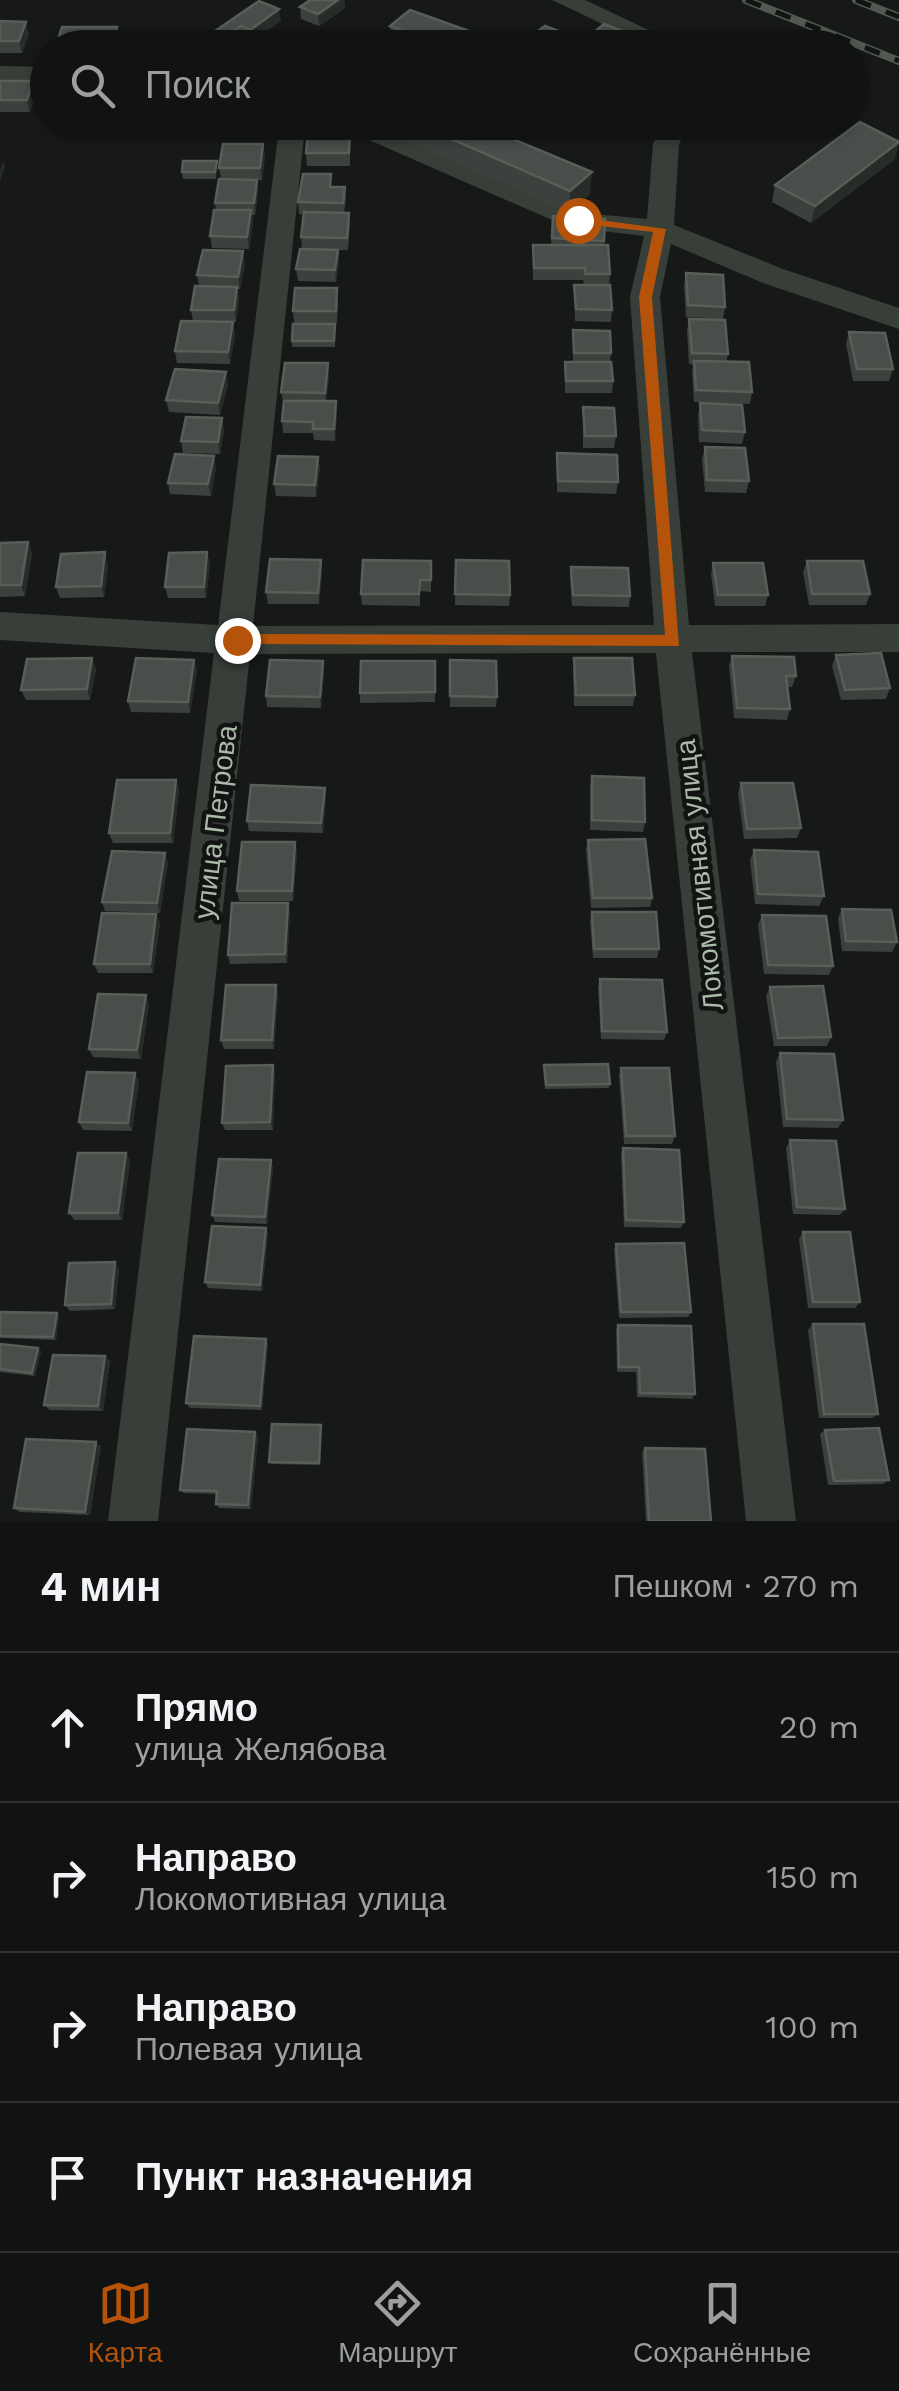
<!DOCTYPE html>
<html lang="ru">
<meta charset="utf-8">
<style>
body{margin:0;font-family:"Work Sans",sans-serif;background:#1a1c1b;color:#f1f3f6}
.stop{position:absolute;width:30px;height:30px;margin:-22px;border:8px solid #b45309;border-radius:50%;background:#fff}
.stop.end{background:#b45309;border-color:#fff;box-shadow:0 2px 10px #0008}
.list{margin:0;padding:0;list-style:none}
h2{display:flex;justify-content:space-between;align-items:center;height:130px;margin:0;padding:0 40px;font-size:42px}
h2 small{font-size:32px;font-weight:400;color:#9c9e9f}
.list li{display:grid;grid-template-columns:65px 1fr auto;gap:30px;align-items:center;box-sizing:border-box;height:150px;padding:0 40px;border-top:2px solid #303232}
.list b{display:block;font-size:38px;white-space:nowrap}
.list p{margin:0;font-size:32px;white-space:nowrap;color:#9c9e9f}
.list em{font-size:32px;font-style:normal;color:#9c9e9f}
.icon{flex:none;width:55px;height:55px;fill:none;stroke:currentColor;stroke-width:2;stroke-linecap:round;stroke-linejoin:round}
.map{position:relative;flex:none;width:899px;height:1521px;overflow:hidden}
.search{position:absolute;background:#111312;box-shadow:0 2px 8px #0004;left:30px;right:30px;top:30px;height:110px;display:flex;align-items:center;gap:25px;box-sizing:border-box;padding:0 35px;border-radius:55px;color:#9c9e9f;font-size:38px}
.sheet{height:730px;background:#111312}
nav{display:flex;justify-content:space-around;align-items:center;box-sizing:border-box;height:140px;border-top:2px solid #303232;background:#111312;font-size:28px;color:#9c9e9f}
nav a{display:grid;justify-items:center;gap:5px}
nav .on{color:#b45309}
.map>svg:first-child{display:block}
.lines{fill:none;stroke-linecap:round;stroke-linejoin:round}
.minor{fill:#383f39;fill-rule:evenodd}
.rail-casing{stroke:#515a51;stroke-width:8}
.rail{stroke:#121413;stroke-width:5;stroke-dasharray:16;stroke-linecap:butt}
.wall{fill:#3c413d}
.shaded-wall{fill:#282c29}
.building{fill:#484e49;stroke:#575f58;stroke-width:2.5}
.route{fill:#b45309}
.labels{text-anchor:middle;stroke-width:9;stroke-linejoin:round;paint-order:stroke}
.street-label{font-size:28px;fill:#aabaa9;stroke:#121413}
</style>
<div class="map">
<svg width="899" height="1521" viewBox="0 0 899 1521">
<rect width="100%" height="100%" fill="#171918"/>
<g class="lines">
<g class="minor">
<polygon points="552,0 585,0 687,48 653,48"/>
<polygon points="0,66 48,67 48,83 0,82"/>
<polygon points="275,122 301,122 304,136 253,626 654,625 630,297 644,236 568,227 328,122 365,122 583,213 647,219 653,144 664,122 691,122 679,144 674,225 783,269 899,308 899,329 763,283 671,244 660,297 689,625 899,624 899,652 692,652 796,1521 746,1521 656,653 250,654 158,1521 108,1521 214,653 0,640 0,612 218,625 278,136"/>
</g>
<g class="rail-casing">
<g id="rail">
<polyline points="746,0 899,61"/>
<polyline points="856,0 899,17"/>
</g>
</g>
<use href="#rail" class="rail"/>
</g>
<g class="wall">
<polygon points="310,0 344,0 345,8 319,26 301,19 300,7"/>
<polygon points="0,21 29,34 22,53 0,53"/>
<polygon points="281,21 262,34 293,48 203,48 202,40"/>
<polygon points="390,26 469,31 469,43 464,48 416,48 390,38"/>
<polygon points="117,27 119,39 117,48 60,48 58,40"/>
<polygon points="534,34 572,36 571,42 565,48 551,48 533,40"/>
<polygon points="591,35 653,43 653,48 591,48 590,47"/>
<polygon points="0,81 33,81 36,93 30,112 0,112"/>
<polygon points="105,122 120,122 119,126 105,126"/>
<polygon points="240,122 266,122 261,128"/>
<polygon points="364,122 472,122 590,194 569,213"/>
<polygon points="350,131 350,166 307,166 306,153"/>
<polygon points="265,156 262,180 257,180 258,192 255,215 252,215 253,222 249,249 212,248 210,236 216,210 215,203 221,179 219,168"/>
<polygon points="895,159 811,223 772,202 775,185"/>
<polygon points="217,161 216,179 183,179 182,172"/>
<polygon points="332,187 345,187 346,199 344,213 349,213 350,225 348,250 314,250 338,250 339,263 336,282 298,281 296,269 302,249 301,237 303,214 299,214 298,202"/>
<polygon points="553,216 605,219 604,245 610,274 609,285 612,310 611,322 575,321 574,285 584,285 583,280 533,280 533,245 551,245"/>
<polygon points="245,263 240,289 237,289 239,299 236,322 233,322 235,334 230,364 177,363 175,351 193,321 191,310 199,286 197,275"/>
<polygon points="686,273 725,307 723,319 686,317 684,285"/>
<polygon points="338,300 337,323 294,323 293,311"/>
<polygon points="689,319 728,354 726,362 752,392 750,404 694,402 692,373 693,365 689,364 687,331"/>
<polygon points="335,324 335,347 292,347 292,341"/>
<polygon points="573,330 611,353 610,362 613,381 612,393 565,393 565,362 573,362"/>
<polygon points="849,332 893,369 889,381 853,381 846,344"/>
<polygon points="329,375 326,401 337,413 335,441 314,440 313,433 283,433 282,421 284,404 281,392"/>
<polygon points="228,384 220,415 169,412 166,400"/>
<polygon points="700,403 745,432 742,444 699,442 698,415"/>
<polygon points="583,407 616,436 614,448 583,448"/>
<polygon points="222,418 224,430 220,454 183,453 181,441"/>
<polygon points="705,447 749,481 746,493 705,492 702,459"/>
<polygon points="557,453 618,482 616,494 557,492"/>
<polygon points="318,457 320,468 316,497 276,496 274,484"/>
<polygon points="216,467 211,496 170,494 168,483"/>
<polygon points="28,542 32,554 25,596 0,597 0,543"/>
<polygon points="207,552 210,564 206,598 168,598 165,587"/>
<polygon points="321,560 322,571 319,604 268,604 266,592"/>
<polygon points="456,560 510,595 509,606 455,605"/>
<polygon points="431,561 431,592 420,591 420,606 362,605 361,594"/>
<polygon points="807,561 870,594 866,605 809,605 803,572"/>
<polygon points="713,563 768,595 765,606 715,606 711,574"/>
<polygon points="108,564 104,597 60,598 56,587"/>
<polygon points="571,567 630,596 629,607 572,606 570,578"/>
<polygon points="836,655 890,688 886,699 841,700 832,666"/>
<polygon points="732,656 796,676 792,687 787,687 790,709 787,720 734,718 729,666"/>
<polygon points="92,658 96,669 90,700 26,700 21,690"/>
<polygon points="574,658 635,695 633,706 574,706 573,669"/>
<polygon points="194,660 197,670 190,713 131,712 128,701"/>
<polygon points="450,660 497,697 496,707 450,707"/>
<polygon points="323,661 324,672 321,708 267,707 266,696"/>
<polygon points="435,661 435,702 360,703 360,693"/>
<polygon points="592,776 645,822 643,832 590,830 590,786"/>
<polygon points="176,780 179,790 173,843 113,843 109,833"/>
<polygon points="741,783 801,828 797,838 744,839 738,793"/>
<polygon points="326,798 323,833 249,831 247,821"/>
<polygon points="588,840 652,898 650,907 591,908 586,850"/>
<polygon points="295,842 297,852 293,901 239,901 237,891"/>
<polygon points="754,850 824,896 819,906 755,904 750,860"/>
<polygon points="165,853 168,863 160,913 105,911 102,902"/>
<polygon points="842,909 897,942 892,952 842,951 838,918"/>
<polygon points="290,912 287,963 230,964 228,955"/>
<polygon points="592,912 659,949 657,958 593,958 590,921"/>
<polygon points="762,915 833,966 829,975 764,974 758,925"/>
<polygon points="160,923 153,973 98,973 94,964"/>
<polygon points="600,979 667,1032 664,1040 601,1039 598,988"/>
<polygon points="276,985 278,994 274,1049 224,1049 221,1040"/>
<polygon points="770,987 831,1037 827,1046 774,1046 766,996"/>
<polygon points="149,1004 141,1059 93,1057 89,1049"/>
<polygon points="780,1053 843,1120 838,1128 783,1127 776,1062"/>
<polygon points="273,1065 275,1073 273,1130 225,1130 222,1123"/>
<polygon points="544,1065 610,1084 609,1088 545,1089"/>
<polygon points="621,1068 675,1136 672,1144 624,1144 619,1076"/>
<polygon points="139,1081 132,1131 83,1130 79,1122"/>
<polygon points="790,1140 845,1209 840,1215 793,1214 786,1148"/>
<polygon points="623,1148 684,1222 681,1228 624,1227 621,1155"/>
<polygon points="126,1153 130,1161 122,1220 74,1220 69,1213"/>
<polygon points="271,1160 273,1168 267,1224 215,1222 212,1215"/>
<polygon points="266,1228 268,1234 262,1291 208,1288 205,1282"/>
<polygon points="803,1232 860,1302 855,1308 808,1308 799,1239"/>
<polygon points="616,1244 691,1312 688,1317 619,1318 614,1250"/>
<polygon points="119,1268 115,1309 70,1311 65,1305"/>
<polygon points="0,1312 57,1313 59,1316 56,1340 0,1338"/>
<polygon points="813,1324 878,1414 872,1418 819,1418 808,1330"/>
<polygon points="618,1325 695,1394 692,1399 637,1397 636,1372 617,1372 616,1330"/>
<polygon points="0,1344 41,1351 35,1376 0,1372"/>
<polygon points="268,1344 262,1410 190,1408 186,1403"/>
<polygon points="105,1356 110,1361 103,1411 50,1410 44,1405"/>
<polygon points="321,1425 320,1465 271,1464 269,1462"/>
<polygon points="825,1430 889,1480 883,1484 828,1485 820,1434"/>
<polygon points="255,1432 258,1436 251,1509 219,1508 216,1504 217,1494 184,1493 180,1490"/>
<polygon points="101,1446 90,1515 20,1512 14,1508"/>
<polygon points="645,1448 711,1521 646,1521 642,1452"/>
</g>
<g class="shaded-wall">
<polygon points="338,0 344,0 345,8 319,26 318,14"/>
<polygon points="279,9 281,21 243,48 231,43"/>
<polygon points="26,22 29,34 22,53 19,41"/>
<polygon points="117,27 119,39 117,48 115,48 114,40"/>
<polygon points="469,31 469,43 464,48 450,48"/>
<polygon points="572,36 571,42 565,48 561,48 561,45"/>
<polygon points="33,81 36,93 30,112 27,100"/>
<polygon points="899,142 895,159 811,223 815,206"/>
<polygon points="263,144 265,156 262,180 260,168"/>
<polygon points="3,161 5,167 0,181 0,170"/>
<polygon points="592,172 590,194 569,213 570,191"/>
<polygon points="257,180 258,192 255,215 254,203"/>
<polygon points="251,210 253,222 249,249 247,237"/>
<polygon points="338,250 339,263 336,282 335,270"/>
<polygon points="243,251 245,263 240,289 238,277"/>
<polygon points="237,287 239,299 236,322 234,310"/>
<polygon points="233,322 235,334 230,364 228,352"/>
<polygon points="328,363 329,375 326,405 325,393"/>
<polygon points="226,372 228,384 220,415 218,403"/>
<polygon points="336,401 337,413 335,441 334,429"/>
<polygon points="222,418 224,430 220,454 218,442"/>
<polygon points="214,456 216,467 211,496 208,484"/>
<polygon points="318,457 320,468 316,497 315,485"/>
<polygon points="28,542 32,554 25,596 21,585"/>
<polygon points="105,552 108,564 104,597 101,586"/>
<polygon points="207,552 210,564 206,598 204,587"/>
<polygon points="321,560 322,571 319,604 318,593"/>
<polygon points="92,658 96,669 90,700 87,689"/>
<polygon points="194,660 197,670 190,713 188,702"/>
<polygon points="323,661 324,672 321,708 320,697"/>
<polygon points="176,780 179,790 173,843 170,833"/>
<polygon points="325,788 326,798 323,833 321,823"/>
<polygon points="295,842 297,852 293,901 292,891"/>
<polygon points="165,853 168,863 160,913 157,903"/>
<polygon points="288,903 290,912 287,963 285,954"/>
<polygon points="156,914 160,923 153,973 150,964"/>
<polygon points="276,985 278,994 274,1049 272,1040"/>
<polygon points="146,995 149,1004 141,1059 137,1050"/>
<polygon points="273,1065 275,1073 273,1130 270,1122"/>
<polygon points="135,1073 139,1081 132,1131 128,1123"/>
<polygon points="126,1153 130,1161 122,1220 118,1213"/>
<polygon points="271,1160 273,1168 267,1224 265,1217"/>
<polygon points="266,1228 268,1234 262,1291 260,1285"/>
<polygon points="115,1262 119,1268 115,1309 111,1304"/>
<polygon points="57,1313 59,1316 56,1340 53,1337"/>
<polygon points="266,1339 268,1344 262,1410 260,1406"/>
<polygon points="38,1348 41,1351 35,1376 32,1373"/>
<polygon points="105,1356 110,1361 103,1411 98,1406"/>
<polygon points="255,1432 258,1436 251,1509 248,1505"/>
<polygon points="96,1442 101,1446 90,1515 85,1512"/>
</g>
<g class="building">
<polygon points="310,0 338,0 318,14 300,7"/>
<polygon points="259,1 279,9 250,30 241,26 221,39 222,48 202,40"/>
<polygon points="410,10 469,31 449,48 390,26"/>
<polygon points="0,21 26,22 19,41 0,41"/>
<polygon points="604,24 653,43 648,48 622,48 591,35"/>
<polygon points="241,26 293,48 241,48 221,39"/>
<polygon points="545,26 572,36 561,45 534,34"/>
<polygon points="62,27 117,27 114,40 58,40"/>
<polygon points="0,81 33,81 27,100 0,100"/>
<polygon points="413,122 472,122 592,172 570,191"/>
<polygon points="860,122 899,142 815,206 775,185"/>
<polygon points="308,131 350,131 349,153 306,153"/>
<polygon points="223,144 263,144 260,168 219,168"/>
<polygon points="183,161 217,161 215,172 182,172"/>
<polygon points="303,174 331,174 330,187 345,187 343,203 298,202"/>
<polygon points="219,179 257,180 254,203 215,203"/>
<polygon points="214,210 251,210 247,237 210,236"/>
<polygon points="304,212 349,213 347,238 301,237"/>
<polygon points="553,216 605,219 604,241 552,238"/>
<polygon points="533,245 608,245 610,274 585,274 585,268 534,268"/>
<polygon points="300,249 338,250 335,270 296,269"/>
<polygon points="203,250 243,251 238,277 197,275"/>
<polygon points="686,273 723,275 725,307 688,305"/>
<polygon points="574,285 610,285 612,310 576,309"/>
<polygon points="195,286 237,287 234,310 191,310"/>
<polygon points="295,288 337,288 336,311 293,311"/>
<polygon points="689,319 725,320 728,354 692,353"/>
<polygon points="181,321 233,322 228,352 175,351"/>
<polygon points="293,324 335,324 334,341 292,341"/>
<polygon points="573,330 610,331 611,353 574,353"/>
<polygon points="849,332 885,333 893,369 857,369"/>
<polygon points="694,361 749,362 752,392 696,390"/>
<polygon points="565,362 611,362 613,381 566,381"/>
<polygon points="285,363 328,363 325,393 281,392"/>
<polygon points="175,369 226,372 218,403 166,400"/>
<polygon points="284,401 336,401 334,429 313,429 313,422 282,421"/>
<polygon points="700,403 742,405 745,432 702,430"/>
<polygon points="583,407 614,408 616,436 585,436"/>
<polygon points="186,417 222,418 218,442 181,441"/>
<polygon points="705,447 745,448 749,481 707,480"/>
<polygon points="557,453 617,455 618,482 558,481"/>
<polygon points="175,454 214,456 208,484 168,483"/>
<polygon points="278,456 318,457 315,485 274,484"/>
<polygon points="28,542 21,585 0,585 0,543"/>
<polygon points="105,552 101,586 56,587 61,554"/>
<polygon points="207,552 204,587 165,587 169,553"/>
<polygon points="270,559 321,560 318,593 266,592"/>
<polygon points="363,560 431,561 431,580 420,580 419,594 361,594"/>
<polygon points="456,560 509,561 510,595 455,594"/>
<polygon points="807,561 863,561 870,594 812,594"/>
<polygon points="713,563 763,563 768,595 718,595"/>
<polygon points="571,567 628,568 630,596 573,595"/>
<polygon points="881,653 890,688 845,690 836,655"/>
<polygon points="732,656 794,657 796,676 786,676 790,709 737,708"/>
<polygon points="92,658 87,689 21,690 27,659"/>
<polygon points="136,658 194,660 188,702 128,701"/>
<polygon points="574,658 632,658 635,695 576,695"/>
<polygon points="270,660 323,661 320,697 266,696"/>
<polygon points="450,660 496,661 497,697 450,696"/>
<polygon points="361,661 435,661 435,692 360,693"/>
<polygon points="592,776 644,778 645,822 592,820"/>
<polygon points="117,780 176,780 170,833 109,833"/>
<polygon points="741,783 793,783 801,828 747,829"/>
<polygon points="251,785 325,788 321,823 247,821"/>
<polygon points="645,839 652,898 593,898 588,840"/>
<polygon points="242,842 295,842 292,891 237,891"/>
<polygon points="754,850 818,852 824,896 758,894"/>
<polygon points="112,851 165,853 157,903 102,902"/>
<polygon points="232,903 288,903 285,954 228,955"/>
<polygon points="842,909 891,910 897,942 846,941"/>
<polygon points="592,912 656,912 659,949 594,949"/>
<polygon points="102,913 156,914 150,964 94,964"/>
<polygon points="762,915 826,916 833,966 768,965"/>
<polygon points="600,979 662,980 667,1032 602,1031"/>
<polygon points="226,985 276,985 272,1040 221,1040"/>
<polygon points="823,986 831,1037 778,1038 770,987"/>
<polygon points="98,994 146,995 137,1050 89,1049"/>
<polygon points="780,1053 834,1054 843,1120 787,1119"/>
<polygon points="608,1064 610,1084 546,1085 544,1065"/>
<polygon points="273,1065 270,1122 222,1123 226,1066"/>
<polygon points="621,1068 669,1068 675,1136 626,1136"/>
<polygon points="87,1072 135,1073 128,1123 79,1122"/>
<polygon points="790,1140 836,1141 845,1209 797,1207"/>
<polygon points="623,1148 679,1150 684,1222 626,1220"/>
<polygon points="78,1153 126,1153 118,1213 69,1213"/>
<polygon points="219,1159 271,1160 265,1217 212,1215"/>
<polygon points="212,1226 266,1228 260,1285 205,1282"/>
<polygon points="803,1232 850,1232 860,1302 813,1302"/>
<polygon points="684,1243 691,1312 621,1312 616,1244"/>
<polygon points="115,1262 111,1304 65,1305 69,1263"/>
<polygon points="0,1312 57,1313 53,1337 0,1336"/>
<polygon points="813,1324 864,1324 878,1414 824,1414"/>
<polygon points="618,1325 691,1326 695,1394 640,1393 639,1367 619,1367"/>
<polygon points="194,1336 266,1339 260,1406 186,1403"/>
<polygon points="0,1344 38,1348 32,1373 0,1369"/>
<polygon points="53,1355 105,1356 98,1406 44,1405"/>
<polygon points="272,1424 321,1425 319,1463 269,1462"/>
<polygon points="879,1428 889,1480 834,1481 825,1430"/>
<polygon points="187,1429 255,1432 248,1505 216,1504 217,1491 180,1490"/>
<polygon points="26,1439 96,1442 85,1512 14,1508"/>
<polygon points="645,1448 705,1449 711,1521 649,1521"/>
</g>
<polygon class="route" points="578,217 666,229 652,297 679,646 231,644 231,636 237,634 665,635 639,297 653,232 574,223"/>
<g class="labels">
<g class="street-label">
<text transform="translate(215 822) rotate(-83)" y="10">улица Петрова</text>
<text transform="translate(699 875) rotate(-96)" y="10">Локомотивная улица</text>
</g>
</g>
</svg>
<div class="stop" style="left:578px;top:220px"></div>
<div class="stop end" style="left:237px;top:640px"></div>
<div class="search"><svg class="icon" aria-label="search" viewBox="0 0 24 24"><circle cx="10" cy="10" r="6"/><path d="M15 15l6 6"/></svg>Поиск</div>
</div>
<section class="sheet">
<h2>4 мин<small>Пешком · 270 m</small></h2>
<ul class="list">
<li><svg class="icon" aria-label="ahead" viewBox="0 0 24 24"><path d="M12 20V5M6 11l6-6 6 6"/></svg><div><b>Прямо</b><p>улица Желябова</p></div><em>20 m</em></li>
<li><svg class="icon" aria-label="right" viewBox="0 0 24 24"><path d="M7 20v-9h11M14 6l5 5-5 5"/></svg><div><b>Направо</b><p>Локомотивная улица</p></div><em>150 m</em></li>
<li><svg class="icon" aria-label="right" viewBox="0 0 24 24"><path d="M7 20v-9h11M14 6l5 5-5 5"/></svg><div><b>Направо</b><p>Полевая улица</p></div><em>100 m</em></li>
<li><svg class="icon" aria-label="arrive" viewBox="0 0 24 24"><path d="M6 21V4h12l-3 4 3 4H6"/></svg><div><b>Пункт назначения</b></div></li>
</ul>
</section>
<nav>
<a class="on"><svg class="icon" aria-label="map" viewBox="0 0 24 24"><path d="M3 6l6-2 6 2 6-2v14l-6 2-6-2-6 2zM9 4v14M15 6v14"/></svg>Карта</a>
<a><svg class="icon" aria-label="directions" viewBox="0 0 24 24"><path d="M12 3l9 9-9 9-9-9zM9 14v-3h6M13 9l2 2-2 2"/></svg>Маршрут</a>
<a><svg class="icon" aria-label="saved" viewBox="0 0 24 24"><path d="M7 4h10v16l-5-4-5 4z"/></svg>Сохранённые</a>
</nav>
